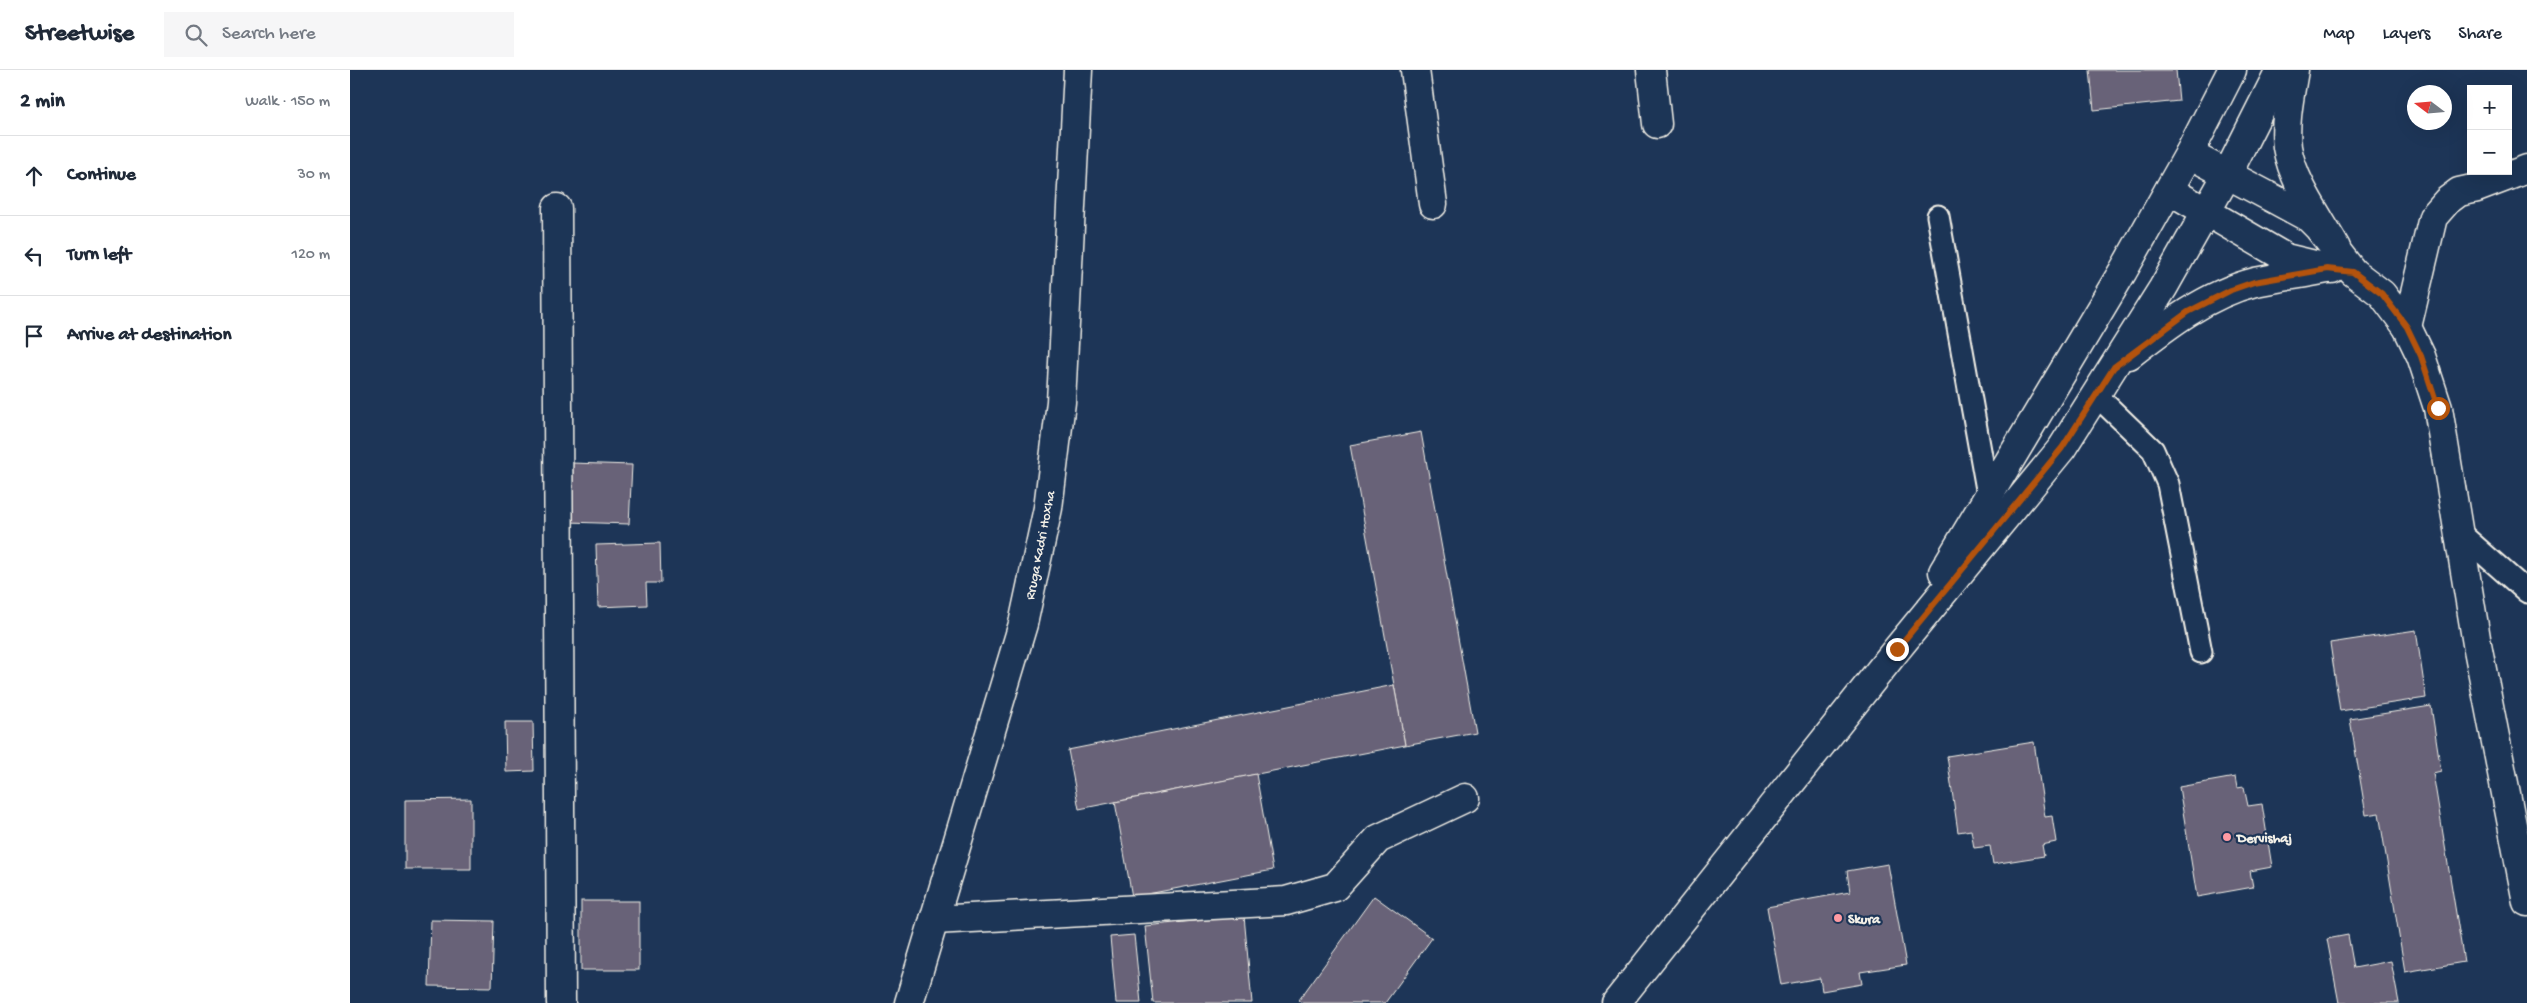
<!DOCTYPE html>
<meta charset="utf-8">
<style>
body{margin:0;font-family:"Gochi Hand",sans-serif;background:#f6f6f7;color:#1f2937}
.controls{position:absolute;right:15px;top:15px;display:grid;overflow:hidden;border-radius:0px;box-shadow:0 5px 20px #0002}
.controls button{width:45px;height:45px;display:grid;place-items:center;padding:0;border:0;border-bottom:1px solid #e0e1e3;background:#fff;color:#1f2937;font:25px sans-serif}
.compass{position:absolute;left:2057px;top:15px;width:45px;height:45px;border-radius:50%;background:#fff;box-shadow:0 5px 20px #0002;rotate:286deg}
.stop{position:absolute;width:15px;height:15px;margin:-11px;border:4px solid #b45309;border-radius:50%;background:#fff}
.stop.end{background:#b45309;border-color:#fff;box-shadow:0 1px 5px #0008}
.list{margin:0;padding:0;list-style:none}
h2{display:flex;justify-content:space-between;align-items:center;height:65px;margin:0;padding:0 20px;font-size:21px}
h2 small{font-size:16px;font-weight:400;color:#747a83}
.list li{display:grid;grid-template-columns:32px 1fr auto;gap:15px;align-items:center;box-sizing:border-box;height:80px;padding:0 20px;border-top:1px solid #e0e1e3}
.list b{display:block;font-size:19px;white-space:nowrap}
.list em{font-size:16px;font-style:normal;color:#747a83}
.icon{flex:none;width:28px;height:28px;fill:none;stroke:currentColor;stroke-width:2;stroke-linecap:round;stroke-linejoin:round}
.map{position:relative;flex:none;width:2177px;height:933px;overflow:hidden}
header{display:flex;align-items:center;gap:30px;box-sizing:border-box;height:70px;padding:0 25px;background:#fff;border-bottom:1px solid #e0e1e3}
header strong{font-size:24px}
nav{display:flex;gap:28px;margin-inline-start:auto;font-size:18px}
.search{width:350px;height:45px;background:#f6f6f7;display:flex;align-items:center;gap:12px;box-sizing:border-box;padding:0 18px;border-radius:0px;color:#747a83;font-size:19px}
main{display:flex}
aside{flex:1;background:#fff}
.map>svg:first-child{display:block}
.building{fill:#686278;stroke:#f4f1e8}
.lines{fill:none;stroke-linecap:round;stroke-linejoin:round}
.service-casing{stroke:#f4f1e8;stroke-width:25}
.minor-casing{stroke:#f4f1e8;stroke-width:31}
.secondary-casing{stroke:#f4f1e8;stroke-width:31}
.primary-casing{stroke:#f4f1e8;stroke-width:31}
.service{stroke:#1d3557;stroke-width:21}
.minor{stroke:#1d3557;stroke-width:28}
.secondary{stroke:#1d3557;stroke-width:28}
.primary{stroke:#1d3557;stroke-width:28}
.route{stroke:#b45309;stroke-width:6}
.poi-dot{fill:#ff9aa2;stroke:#1d3557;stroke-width:2}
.labels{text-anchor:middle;stroke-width:4.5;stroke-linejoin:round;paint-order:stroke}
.street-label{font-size:14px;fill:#f4f1e8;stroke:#1d3557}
.poi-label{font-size:14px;font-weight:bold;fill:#f4f1e8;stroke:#1d3557;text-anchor:start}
</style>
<header>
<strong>Streetwise</strong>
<div class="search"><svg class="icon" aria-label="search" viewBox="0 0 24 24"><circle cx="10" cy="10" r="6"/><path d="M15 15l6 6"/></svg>Search here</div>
<nav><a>Map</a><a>Layers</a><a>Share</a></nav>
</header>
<main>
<aside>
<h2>2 min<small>Walk · 150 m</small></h2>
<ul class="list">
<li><svg class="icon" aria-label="ahead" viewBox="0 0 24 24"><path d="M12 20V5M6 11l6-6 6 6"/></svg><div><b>Continue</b></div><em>30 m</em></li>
<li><svg class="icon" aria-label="left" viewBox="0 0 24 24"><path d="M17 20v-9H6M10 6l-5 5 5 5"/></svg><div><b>Turn left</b></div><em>120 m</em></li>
<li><svg class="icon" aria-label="arrive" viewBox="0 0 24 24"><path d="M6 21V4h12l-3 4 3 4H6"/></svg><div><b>Arrive at destination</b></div></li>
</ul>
</aside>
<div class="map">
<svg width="2177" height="933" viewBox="0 0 2177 933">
<rect width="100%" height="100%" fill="#1d3557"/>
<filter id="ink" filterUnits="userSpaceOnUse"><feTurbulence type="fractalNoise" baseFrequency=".02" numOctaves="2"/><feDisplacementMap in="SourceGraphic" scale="10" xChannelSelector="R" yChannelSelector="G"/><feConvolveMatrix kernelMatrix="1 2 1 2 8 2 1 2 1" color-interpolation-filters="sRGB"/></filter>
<g filter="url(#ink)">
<g class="building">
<polygon points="1740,0 1826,0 1829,31 1744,40"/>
<polygon points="1071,362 1125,662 1055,675 1000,375"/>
<polygon points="221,393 282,395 279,454 219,452"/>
<polygon points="310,473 311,513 296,513 297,535 248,537 246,475"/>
<polygon points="2066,560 2076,628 1990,641 1980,573"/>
<polygon points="1044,615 1055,675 729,739 718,680"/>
<polygon points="2081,636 2091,701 2083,703 2114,892 2055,902 2029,743 2016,745 2000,649"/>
<polygon points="155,652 183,652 184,701 156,702"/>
<polygon points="1684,672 1695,747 1702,746 1706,772 1692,775 1694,786 1643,794 1640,776 1624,778 1621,760 1608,762 1597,686"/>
<polygon points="906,704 923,800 782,827 765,732"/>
<polygon points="1885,707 1887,718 1894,717 1898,736 1912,734 1922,797 1900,801 1903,817 1847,827 1829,717"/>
<polygon points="121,729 121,799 55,799 55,730"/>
<polygon points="1538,794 1556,895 1510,902 1512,914 1472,921 1470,908 1431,915 1417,837 1500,822 1497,801"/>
<polygon points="1024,826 1082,868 1035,933 953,933 949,930"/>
<rect x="231" y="831" width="58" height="69"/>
<polygon points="894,846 902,933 803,933 795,856"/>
<polygon points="81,850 144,851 142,917 79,916"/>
<polygon points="784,865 791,933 766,933 760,867"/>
<polygon points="1998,865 2004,898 2041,891 2049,933 1989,933 1977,869"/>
</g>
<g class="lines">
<g class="service-casing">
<g id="service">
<polyline points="1588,146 1638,425"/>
<polyline points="1746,325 1803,380 1818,414 1851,582"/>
<polyline points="2109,462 2177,522"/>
</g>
</g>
<g class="minor-casing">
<g id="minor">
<polyline points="1065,0 1083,134"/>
<polyline points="1301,0 1307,54"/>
<polyline points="1839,84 1926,130 1959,148 1968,157 2003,202 2032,224 2057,257 2071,286 2088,338 2127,574 2177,832"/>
<polyline points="1819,120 1936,188 1982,199"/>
<polyline points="207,138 211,933"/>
<polyline points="2057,257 2083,147 2097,131 2109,122 2127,118 2177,99"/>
<polyline points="584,850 936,831 985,817 1028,769 1115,728"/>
</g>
</g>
<g class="secondary-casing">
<polyline id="secondary" points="559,933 673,554 698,438 711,332 728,0"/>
</g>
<g class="primary-casing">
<g id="primary">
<path d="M1944,0C1940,25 1934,52 1937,77C1943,113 1969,147 1986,178"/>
<path d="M1779,285C1816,256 1857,224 1905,212C1928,207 1953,204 1977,199"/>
<polyline points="1593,502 1773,201 1839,84 1882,0"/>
<polyline points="1266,933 1547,579 1712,378 1813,218 1877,105 1930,0"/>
</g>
</g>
<use href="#service" class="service"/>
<use href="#minor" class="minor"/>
<use href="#secondary" class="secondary"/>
<use href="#primary" class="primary"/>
</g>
</g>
<g class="lines" filter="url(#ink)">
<polyline class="route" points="1547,579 1712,378 1764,297 1838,242 1881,220 1904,212 1977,199 2003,202 2032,224 2057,257 2071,286 2088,338"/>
</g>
<g class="poi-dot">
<circle cx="1877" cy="767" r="5"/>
<circle cx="1488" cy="848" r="5"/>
</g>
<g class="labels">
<g class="street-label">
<text transform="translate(689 475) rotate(-79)" y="5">Rruga Kadri Hoxha</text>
</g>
<g class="poi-label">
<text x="1887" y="772">Dervishaj</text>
<text x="1498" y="853">Skura</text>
</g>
</g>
</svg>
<div class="controls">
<button>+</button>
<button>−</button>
</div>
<svg class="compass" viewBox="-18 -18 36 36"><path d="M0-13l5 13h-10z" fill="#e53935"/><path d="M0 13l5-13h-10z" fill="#747a83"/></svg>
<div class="stop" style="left:2088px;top:338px"></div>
<div class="stop end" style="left:1547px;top:579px"></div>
</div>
</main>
